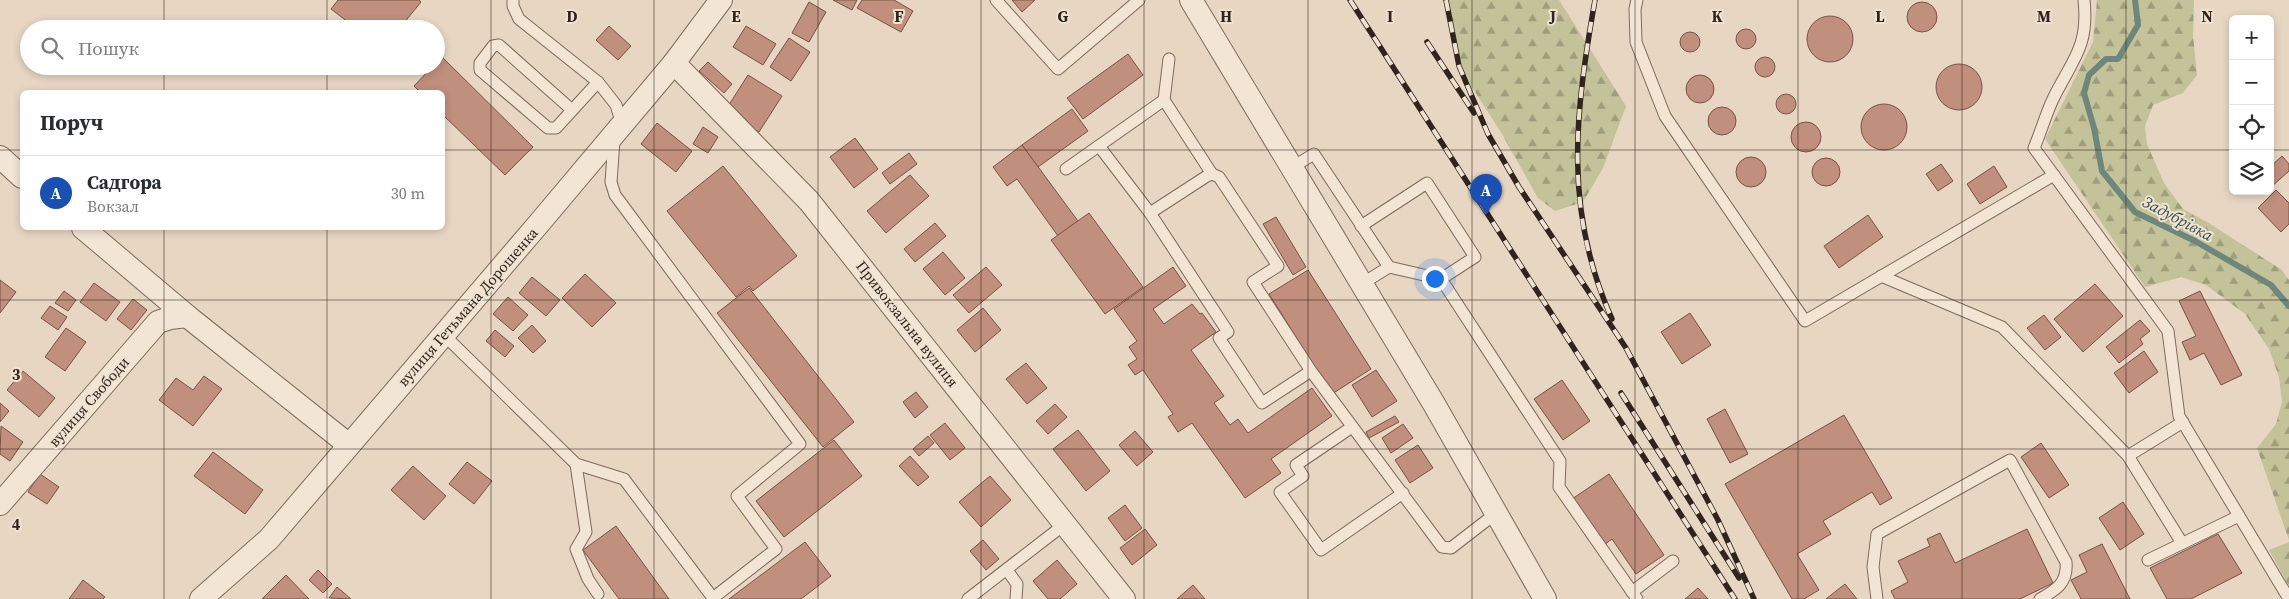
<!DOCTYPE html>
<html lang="uk">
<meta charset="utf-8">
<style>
body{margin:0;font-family:"Source Serif 4",serif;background:#f2f2f3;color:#2b2b33}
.controls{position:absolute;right:15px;top:15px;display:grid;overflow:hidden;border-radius:8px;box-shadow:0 2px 8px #0003}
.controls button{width:45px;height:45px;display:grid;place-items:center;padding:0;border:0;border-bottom:1px solid #e1e1e2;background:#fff;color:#2b2b33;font:25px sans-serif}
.you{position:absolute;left:1434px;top:278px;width:18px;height:18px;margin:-12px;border:4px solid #fff;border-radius:50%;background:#1a73e8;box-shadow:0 0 0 8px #1a73e833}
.badge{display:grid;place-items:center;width:32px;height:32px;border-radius:50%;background:#2563eb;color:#fff;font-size:16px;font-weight:700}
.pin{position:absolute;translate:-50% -41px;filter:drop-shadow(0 1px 2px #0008)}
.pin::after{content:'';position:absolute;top:26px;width:18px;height:15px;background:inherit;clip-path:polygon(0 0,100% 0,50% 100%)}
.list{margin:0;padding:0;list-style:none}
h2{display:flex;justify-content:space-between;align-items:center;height:65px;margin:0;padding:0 20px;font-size:21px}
h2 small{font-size:16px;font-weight:400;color:#7c7c81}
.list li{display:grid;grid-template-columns:32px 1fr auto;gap:15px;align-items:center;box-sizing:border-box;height:75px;padding:0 20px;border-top:1px solid #e1e1e2}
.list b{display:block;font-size:19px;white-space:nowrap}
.list p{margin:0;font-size:16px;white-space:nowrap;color:#7c7c81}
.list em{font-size:16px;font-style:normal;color:#7c7c81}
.icon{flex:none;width:28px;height:28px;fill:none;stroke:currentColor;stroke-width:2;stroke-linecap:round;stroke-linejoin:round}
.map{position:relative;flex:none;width:2289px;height:599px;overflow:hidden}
.search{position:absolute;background:#fff;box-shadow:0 2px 8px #0003;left:20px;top:20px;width:425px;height:55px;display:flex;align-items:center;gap:12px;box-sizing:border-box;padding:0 18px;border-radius:28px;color:#7c7c81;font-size:19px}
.panel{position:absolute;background:#fff;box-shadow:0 2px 8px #0003;left:20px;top:90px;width:425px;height:140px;border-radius:8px}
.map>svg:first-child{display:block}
.forest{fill:url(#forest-firs)}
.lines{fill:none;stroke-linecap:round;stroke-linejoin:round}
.stream{stroke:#6d877c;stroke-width:6}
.building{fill:#c08f7d;stroke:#7a5245}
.lane-casing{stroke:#7e695c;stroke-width:13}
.street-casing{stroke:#7e695c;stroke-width:24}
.lane{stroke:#f3e5d4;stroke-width:11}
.street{stroke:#f3e5d4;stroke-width:22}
.rail-casing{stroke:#30241e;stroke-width:5.5}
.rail{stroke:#f0e2d1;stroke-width:4;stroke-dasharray:11;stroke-linecap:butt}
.grid{fill:none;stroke:#30241e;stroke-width:1;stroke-opacity:0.55}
.labels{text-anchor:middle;stroke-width:4;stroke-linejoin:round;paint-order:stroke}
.street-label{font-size:15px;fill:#30241e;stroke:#f0e2d1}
.water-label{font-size:16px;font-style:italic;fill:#2f4e47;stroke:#f0e2d1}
.grid-label{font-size:16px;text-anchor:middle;font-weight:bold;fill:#30241e;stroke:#f0e2d1;stroke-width:4;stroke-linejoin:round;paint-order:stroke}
</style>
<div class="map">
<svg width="2289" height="599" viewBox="0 0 2289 599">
<defs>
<pattern id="forest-firs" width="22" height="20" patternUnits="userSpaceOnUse" patternTransform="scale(1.25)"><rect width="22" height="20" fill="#c3c298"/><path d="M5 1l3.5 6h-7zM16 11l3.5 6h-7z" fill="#9f9d7b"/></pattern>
</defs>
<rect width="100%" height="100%" fill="#e7d6c2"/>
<g class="forest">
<polygon points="1443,0 1559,0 1626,106 1603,168 1583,202 1555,211 1538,198 1502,134 1465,76"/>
<polygon points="2097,0 2194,0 2193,35 2197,75 2183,93 2153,105 2145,126 2147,144 2164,183 2183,209 2207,222 2282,270 2289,280 2289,540 2257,448 2276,424 2282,402 2279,377 2269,349 2245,314 2206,285 2181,277 2145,287 2045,139 2093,42"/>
<polygon points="2289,542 2289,586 2269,550"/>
</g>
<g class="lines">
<polyline class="stream" points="2135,0 2138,25 2118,59 2106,59 2089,75 2084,93 2094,128 2102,171 2135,212 2195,241 2271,285 2289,306"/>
</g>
<g class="building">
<polygon points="338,0 419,0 421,2 399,29 357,29 331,9"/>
<polygon points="833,0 857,0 852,10"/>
<polygon points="862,0 894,0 913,11 901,32 857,8"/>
<polygon points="1012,0 1035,0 1022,12"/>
<polygon points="809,2 826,12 809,42 792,33"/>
<circle cx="1922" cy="17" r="15"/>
<circle cx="1830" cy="39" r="23"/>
<polygon points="609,26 631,46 618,60 596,40"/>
<polygon points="746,26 776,44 763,65 733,47"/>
<circle cx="1746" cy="39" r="10"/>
<circle cx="1690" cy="42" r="10"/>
<polygon points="789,38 810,52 791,81 770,67"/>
<polygon points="1128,54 1143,75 1083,119 1067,98"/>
<circle cx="1765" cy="67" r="10"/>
<polygon points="442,57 533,147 505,175 442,114 442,92 420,92 414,86 433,66 436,66 436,63"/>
<polygon points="708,62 732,84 724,93 699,71"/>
<circle cx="1959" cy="87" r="23"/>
<circle cx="1700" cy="89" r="14"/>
<polygon points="748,75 782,96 759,132 725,111"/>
<circle cx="1786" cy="104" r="10"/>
<circle cx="1884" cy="127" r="23"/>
<circle cx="1722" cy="121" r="14"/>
<polygon points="1072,109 1088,131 1038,167 1022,145"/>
<circle cx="1806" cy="137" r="15"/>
<polygon points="657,123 692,151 676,172 641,144"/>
<polygon points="703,127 718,137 708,153 693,144"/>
<polygon points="855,138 878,169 854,188 830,157"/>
<polygon points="1022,145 1078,221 1058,236 1017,179 1007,186 993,167"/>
<polygon points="909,153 917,164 890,184 882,173"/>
<polygon points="2282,156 2289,164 2289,171 2271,187 2270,167"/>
<circle cx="1751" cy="172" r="15"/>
<circle cx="1826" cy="172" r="14"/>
<polygon points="1941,164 1953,181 1938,191 1926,174"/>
<polygon points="723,166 797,256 753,291 749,286 736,297 667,211"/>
<polygon points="1994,166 2007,187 1980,204 1967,184"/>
<polygon points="910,175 929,196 886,233 867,211"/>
<polygon points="2276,190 2289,203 2289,224 2281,232 2258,208"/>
<polygon points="1089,213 1143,287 1105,314 1051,240"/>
<polygon points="1868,215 1883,237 1839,268 1824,246"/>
<polygon points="1276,217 1306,267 1293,275 1263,224"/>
<polygon points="935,223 946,236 915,262 904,249"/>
<polygon points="943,252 965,278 945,295 923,269"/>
<polygon points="986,267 1002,285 969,313 953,295"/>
<polygon points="1173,267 1186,286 1153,309 1164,324 1192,304 1200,314 1202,313 1216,332 1191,350 1224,396 1214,403 1230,425 1238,419 1248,433 1312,388 1332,416 1271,459 1281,473 1245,498 1192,423 1178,432 1168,417 1173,414 1143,370 1135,375 1128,365 1137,359 1129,347 1137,341 1114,309"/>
<polygon points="1308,270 1371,369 1332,394 1269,294"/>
<polygon points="585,274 616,303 592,327 562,298"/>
<polygon points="532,277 560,300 546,316 519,293"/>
<polygon points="0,280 16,292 0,313"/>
<polygon points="94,283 120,302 106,321 80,302"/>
<polygon points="2095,284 2123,316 2083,352 2054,319"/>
<polygon points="749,288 854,422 823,447 717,313"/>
<polygon points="64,291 76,300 68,311 55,303"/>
<polygon points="2200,291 2242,375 2221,385 2204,353 2190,360 2182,342 2196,336 2179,301"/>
<polygon points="508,297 528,315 513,331 493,314"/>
<polygon points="133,299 147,310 131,330 117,319"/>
<polygon points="50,306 67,317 58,330 41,318"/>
<polygon points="983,308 1001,330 975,352 957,330"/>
<polygon points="1690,313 1711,345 1682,364 1661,332"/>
<polygon points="2044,315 2061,337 2045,350 2027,328"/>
<polygon points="2140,320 2150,331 2140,339 2143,344 2119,363 2106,347"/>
<polygon points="532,325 546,341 533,353 518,338"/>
<polygon points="66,328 86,342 65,371 45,357"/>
<polygon points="495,330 514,346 505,357 486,341"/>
<polygon points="2144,351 2158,372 2129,393 2114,373"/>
<polygon points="1026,363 1047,388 1027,404 1006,379"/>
<polygon points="1376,370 1397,401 1372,417 1352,385"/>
<polygon points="23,371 55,398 39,417 7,390"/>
<polygon points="204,376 222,389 193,426 159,400 176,378 193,390"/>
<polygon points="1562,380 1590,421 1563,440 1534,399"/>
<polygon points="916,392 928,407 915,418 903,402"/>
<polygon points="0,403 9,411 0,422"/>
<polygon points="1055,404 1067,417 1048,434 1036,421"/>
<polygon points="1725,409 1748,454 1730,463 1707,419"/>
<polygon points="1844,415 1892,498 1880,505 1872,492 1823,521 1831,534 1797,554 1819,590 1804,599 1792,599 1725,484"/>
<polygon points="1395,416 1399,422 1369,438 1366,432"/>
<polygon points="945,423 965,448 950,460 930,435"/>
<polygon points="1403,424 1413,438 1391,453 1382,438"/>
<polygon points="1,426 23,442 10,461 0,454"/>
<polygon points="1078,430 1110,471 1086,491 1053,449"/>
<polygon points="1135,431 1153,452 1137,466 1119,445"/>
<polygon points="928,436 934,443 919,456 913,449"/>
<polygon points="834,440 862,476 784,537 756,501"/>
<polygon points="2041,443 2069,485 2049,498 2021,457"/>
<polygon points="1418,445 1433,468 1410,483 1395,460"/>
<polygon points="213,452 263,490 245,514 194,476"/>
<polygon points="910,456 929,477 918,486 899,466"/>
<polygon points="467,462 492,481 474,504 449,484"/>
<polygon points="413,466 446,496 424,520 391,490"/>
<polygon points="40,474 59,487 47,504 28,492"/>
<polygon points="1609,474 1664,555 1636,574 1612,539 1604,545 1572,499"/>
<polygon points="990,476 1011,500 981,527 959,502"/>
<polygon points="2123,502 2144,534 2120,550 2099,518"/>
<polygon points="1125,505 1142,528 1125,541 1108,518"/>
<polygon points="616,526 669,599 619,599 583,550"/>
<polygon points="1145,529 1157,545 1132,565 1120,548"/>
<polygon points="2027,529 2053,583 2020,599 1895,599 1891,591 1908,582 1898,561 1930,546 1927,539 1940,533 1955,563"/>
<polygon points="2218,534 2242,573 2191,599 2167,599 2150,568"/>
<polygon points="983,540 999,559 986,570 970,551"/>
<polygon points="805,542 831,576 801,599 729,599"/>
<polygon points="2102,544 2130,599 2081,599 2071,580 2087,572 2079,555"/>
<polygon points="1057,560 1077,584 1060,599 1048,599 1033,581"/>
<polygon points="318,570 332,584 323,593 309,580"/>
<polygon points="286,575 309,599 262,599"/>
<polygon points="83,580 105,597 103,599 69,599"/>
<polygon points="1845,584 1857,599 1826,599"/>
<polygon points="1193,585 1205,599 1177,599"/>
<polygon points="337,587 351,599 329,598"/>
<polygon points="1698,588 1708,599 1685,599"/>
</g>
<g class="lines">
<g class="lane-casing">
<g id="lane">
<polyline points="513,0 513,6 519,19 598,82 616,105 622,124"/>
<polyline points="996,0 1058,69 1139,0"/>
<polyline points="1637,0 1635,9 1636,42 1665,116 1805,321 2054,175"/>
<path d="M2084,0C2089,46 2073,59 2054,97C2046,113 2041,132 2034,148L2168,331L2179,416L2289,599"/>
<polyline points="1164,100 1169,59"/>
<polyline points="572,110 499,45 493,46 480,63 480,70 548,128 556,128 598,82"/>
<polyline points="1099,146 1150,213"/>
<polyline points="1291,168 1314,154 1389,267"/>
<polyline points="1066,169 1164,100 1212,174"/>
<polyline points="1361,226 1427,183 1475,257 1441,279 1560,461 1559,487 1637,599"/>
<polyline points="1881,276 2002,327 2128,456 2183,422"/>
<polyline points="1360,285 1389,267 1441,279"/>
<polyline points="444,335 576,464 624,479 713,598 776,549 737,496 800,444 615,195 611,182 614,140"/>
<polyline points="1311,371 1262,403 1219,338 1228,332 1150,213 1207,176 1212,174 1219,177 1278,266 1253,282 1311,371 1442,547 1451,548 1495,514"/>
<polyline points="1352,427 1296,465 1303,476 1280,492 1321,550 1403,493"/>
<polyline points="2128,456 2182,543"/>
<polyline points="576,464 586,532 576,549 588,579 598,594"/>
<polyline points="2148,560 2239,516"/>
<polyline points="1007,570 1017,584 1016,599"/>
<polyline points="1632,592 1673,561"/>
<polyline points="968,599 1065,524"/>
<path d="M1877,599L1873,567L1877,534L2010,460L2066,562C2068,583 2056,590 2040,599"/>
</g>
</g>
<g class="street-casing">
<g id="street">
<polyline points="1191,0 1434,404 1545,599"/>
<polyline points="674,63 809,201 1124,599"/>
<polyline points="0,157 22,177"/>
<polyline points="83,228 187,316 349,445"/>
<polyline points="0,504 158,322 170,318 187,316"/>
<polyline points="201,599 269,539 541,221 674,63 721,0"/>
</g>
</g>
<use href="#lane" class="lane"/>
<use href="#street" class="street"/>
<g class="rail-casing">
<g id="rail">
<polyline points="1350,0 1735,599"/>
<polyline points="1446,0 1459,66 1488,134 1519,187 1626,348 1718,520 1754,599"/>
<path d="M1595,0C1575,114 1563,210 1612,319"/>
<polyline points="1427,42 1474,113"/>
<polyline points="1621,393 1739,578"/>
</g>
</g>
<use href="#rail" class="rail"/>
</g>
<path class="grid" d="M164,0V29M327,0V29M491,0V599M654,0V599M818,0V599M981,0V599M1144,0V599M1308,0V599M1472,0V599M1635,0V599M1798,0V599M1962,0V599M2126,0V599M164,66V92M327,66V92M0,150H22M442,150H2233M2270,150H2289M164,228V599M327,228V599M0,300H2289M0,449H2289"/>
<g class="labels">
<g class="street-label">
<text transform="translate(468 307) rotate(-49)" y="5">вулиця Гетьмана Дорошенка</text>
<text transform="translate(907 324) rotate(52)" y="5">Привокзальна вулиця</text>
<text transform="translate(89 402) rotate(-49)" y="5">вулиця Свободи</text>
</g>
<g class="water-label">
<text transform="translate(2178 218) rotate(28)" y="6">Задубрівка</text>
</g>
</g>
<g class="grid-label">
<text x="572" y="22">D</text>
<text x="736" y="22">E</text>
<text x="899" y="22">F</text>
<text x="1063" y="22">G</text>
<text x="1226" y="22">H</text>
<text x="1390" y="22">I</text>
<text x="1553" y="22">J</text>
<text x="1717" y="22">K</text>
<text x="1880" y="22">L</text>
<text x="2044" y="22">M</text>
<text x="2207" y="22">N</text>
<text x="16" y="380">3</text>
<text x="16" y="530">4</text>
</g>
</svg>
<div class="controls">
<button>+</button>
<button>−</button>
<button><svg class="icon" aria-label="locate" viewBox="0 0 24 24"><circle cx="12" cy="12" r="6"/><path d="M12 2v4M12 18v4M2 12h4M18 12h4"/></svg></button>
<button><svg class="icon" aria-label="layers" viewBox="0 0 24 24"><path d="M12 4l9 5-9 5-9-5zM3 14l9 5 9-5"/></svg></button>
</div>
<div class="you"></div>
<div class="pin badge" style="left:1486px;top:215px;background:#1a4fb4">A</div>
<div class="search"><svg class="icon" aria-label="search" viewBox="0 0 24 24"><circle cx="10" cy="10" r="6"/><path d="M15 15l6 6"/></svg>Пошук</div>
<section class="panel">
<h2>Поруч<small></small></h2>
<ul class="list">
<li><span class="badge" style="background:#1a4fb4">A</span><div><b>Садгора</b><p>Вокзал</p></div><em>30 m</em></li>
</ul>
</section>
</div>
